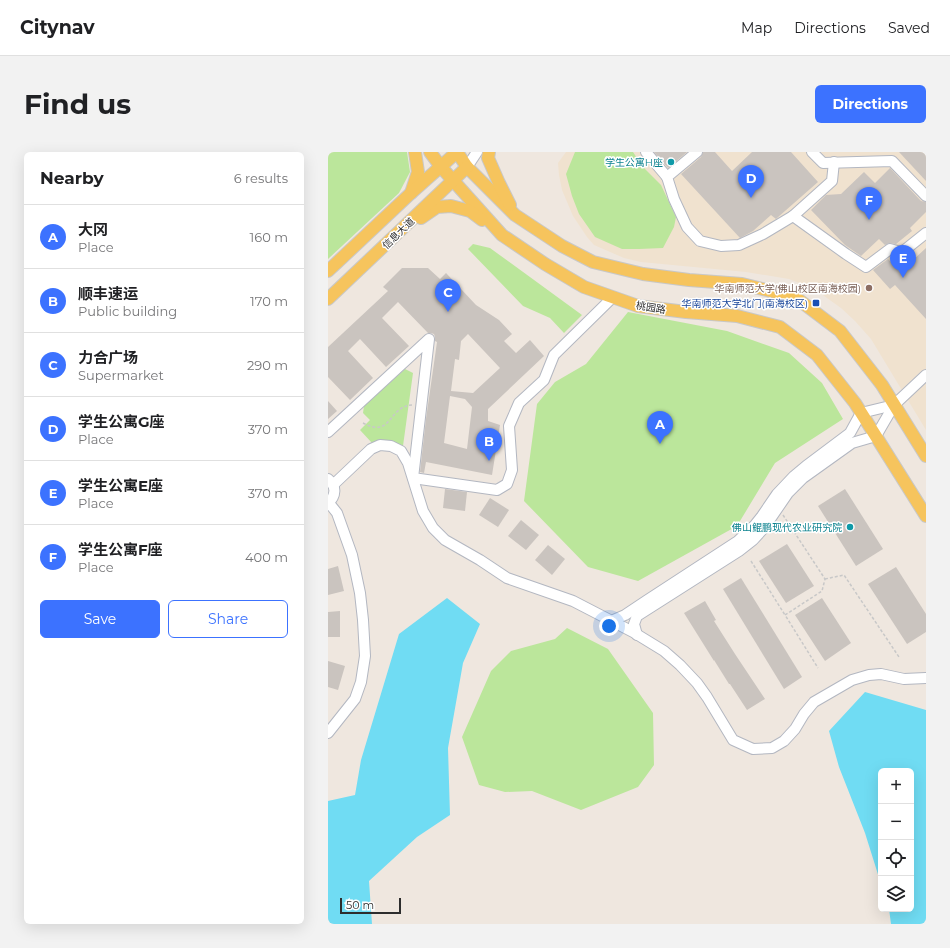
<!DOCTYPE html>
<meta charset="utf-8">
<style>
body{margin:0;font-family:Montserrat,"Noto Sans SC",sans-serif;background:#f2f2f2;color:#202124}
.controls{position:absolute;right:12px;bottom:12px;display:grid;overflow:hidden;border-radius:6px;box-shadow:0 4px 16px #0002}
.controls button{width:36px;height:36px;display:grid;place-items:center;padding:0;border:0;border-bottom:1px solid #e0e0e0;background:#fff;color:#202124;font:20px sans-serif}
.scale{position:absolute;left:12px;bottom:10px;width:61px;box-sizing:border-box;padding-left:4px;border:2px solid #2d2d2d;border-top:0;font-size:11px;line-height:14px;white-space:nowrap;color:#2d2d2d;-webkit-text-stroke:3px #fff;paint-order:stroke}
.you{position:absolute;left:281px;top:474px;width:14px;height:14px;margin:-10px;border:3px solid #fff;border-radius:50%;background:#1a73e8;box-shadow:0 0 0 6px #1a73e833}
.badge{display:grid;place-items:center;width:26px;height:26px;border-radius:50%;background:#3c72ff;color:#fff;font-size:13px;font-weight:700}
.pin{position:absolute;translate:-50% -33px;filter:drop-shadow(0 1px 2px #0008)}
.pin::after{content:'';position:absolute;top:21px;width:14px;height:12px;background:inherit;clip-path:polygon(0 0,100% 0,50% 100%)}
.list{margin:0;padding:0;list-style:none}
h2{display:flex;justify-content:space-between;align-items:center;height:52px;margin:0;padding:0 16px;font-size:17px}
h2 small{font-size:13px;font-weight:400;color:#757577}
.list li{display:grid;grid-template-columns:26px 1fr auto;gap:12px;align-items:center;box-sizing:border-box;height:64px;padding:0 16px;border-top:1px solid #e0e0e0}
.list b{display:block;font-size:15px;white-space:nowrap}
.list p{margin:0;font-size:13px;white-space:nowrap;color:#757577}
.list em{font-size:13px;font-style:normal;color:#757577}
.actions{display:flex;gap:8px;padding:12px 16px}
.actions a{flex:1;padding:9px 0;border:1px solid #3c72ff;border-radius:6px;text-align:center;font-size:14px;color:#3c72ff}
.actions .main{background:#3c72ff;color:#fff}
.icon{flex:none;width:22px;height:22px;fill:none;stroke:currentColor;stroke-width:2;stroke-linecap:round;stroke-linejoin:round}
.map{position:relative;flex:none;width:598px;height:772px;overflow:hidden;border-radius:6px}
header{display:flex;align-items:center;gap:24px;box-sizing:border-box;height:56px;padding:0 20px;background:#fff;border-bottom:1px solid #e0e0e0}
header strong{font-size:19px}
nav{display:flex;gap:22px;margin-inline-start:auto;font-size:14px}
.intro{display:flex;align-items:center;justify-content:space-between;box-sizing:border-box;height:96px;padding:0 24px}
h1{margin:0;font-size:28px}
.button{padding:10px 18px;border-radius:6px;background:#3c72ff;color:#fff;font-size:14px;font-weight:700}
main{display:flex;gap:24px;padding:0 24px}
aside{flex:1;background:#fff;border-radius:6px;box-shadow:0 4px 16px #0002}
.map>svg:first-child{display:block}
.education{fill:#f0e2cf}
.green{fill:#bbe69b}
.water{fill:#70dcf3}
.building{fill:#cac4bf;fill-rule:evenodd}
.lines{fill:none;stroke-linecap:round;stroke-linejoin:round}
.minor-casing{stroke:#b3b7c1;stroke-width:12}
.major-casing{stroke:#c8c8c8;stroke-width:14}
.path{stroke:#c8c8c8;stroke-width:1.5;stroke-dasharray:3 2;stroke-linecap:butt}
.minor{stroke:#fff;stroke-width:10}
.major{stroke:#f6c45d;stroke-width:12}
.culture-dot{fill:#0f9aa8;stroke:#fff;stroke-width:1.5}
.education-dot{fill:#8d6e63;stroke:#fff;stroke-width:1.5}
.transit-dot{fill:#1a4fb4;stroke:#fff;stroke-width:1.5}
.labels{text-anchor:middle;stroke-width:3;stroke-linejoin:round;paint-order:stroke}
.culture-label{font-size:10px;fill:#0d838f;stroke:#fff;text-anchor:end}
.street-label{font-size:10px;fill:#2d2d2d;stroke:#fff}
.education-label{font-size:10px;fill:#785e54;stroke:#fff;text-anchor:end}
.transit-label{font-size:10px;fill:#164399;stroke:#fff;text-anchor:end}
</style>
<header>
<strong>Citynav</strong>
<nav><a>Map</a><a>Directions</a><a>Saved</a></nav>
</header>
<div class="intro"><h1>Find us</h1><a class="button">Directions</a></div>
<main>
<aside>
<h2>Nearby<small>6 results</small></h2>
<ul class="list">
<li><span class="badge">A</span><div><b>大冈</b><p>Place</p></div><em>160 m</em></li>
<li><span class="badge">B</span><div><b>顺丰速运</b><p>Public building</p></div><em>170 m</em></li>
<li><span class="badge">C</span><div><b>力合广场</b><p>Supermarket</p></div><em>290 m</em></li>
<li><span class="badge">D</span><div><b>学生公寓G座</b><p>Place</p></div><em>370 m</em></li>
<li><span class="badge">E</span><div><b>学生公寓E座</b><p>Place</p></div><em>370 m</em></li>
<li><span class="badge">F</span><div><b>学生公寓F座</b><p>Place</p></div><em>400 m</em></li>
</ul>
<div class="actions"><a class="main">Save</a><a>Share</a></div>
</aside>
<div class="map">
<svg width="598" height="772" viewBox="0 0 598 772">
<rect width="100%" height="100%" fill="#efe7df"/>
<polygon class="education" points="238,0 598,0 598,278 543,187 527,169 513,156 492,141 474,132 461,127 418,120 313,110 296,106 266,93 259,85 245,64 234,38 231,23 230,11"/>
<g class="green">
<polygon points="0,0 79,0 82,20 71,41 0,107"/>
<polygon points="247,0 305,0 315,15 333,33 348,65 346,75 335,96 311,97 294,97 267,85 251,62 244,44 238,22"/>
<polygon points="145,92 162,96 254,163 236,181 222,166 195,154 140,97"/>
<polygon points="300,160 399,179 461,201 494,231 515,267 447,311 409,374 310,429 260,415 196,349 209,252 227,230 258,212"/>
<path d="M77,217L85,221L75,294C62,289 57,287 44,291L32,278L42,268L35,261L36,254Z"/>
<polygon points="239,476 280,497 325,561 326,613 310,635 253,658 204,639 177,640 151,633 134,585 163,519 183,499 227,487"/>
</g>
<g class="water">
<polygon points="119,446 152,472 135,511 120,596 122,663 89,685 41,729 44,772 0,772 0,649 27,643 33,608 71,482"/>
<polygon points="537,540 598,558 598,772 563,772 561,757 583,757 583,619 553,619 553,732 537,681 511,615 501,579"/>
</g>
<g class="building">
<polygon points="326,0 359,0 340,16"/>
<polygon points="375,0 387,0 404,19 424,0 463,0 490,30 449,66 448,67 443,63 425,79 412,86 353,22 373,5"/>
<polygon points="571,0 595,0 598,3 598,29"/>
<polygon points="562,16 593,49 598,50 598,60 582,76 584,79 568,92 561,91 557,93 551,87 533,104 517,93 483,58 498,43 513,42 536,20 547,31"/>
<polygon points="598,96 598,167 567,133 562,137 545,118 560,107 572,120"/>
<path d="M74,116H100L112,127L118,121L148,153L171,168L184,182L176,189L188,201L202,188L216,204L160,257V269L172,273L164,323L98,310L96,321L92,320L98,267L109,190L107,189V185L106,182L103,181H100L70,150L54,166L81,194L58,215L32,187L20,199L45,226L22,248L0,225V195L60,139L55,135ZM140,182L172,216L145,241L123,239L127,207L131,208L133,189ZM122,244L137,247L144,255L139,297L116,291Z"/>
<polygon points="0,249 9,259 0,267"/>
<polygon points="117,337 139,340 137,359 115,356"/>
<polygon points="517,337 555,397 528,414 490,354"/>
<polygon points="162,346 181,358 170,375 151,363"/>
<polygon points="193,368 211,383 198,398 180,384"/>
<polygon points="459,392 486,434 458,451 431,409"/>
<polygon points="220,393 237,407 224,423 207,408"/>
<polygon points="10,414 16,439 0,443 0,417"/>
<polygon points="568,415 598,462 598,480 579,492 540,432"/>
<polygon points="413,426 474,525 456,537 395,437"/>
<polygon points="494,446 523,491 497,509 467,463"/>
<polygon points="377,449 388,468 386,469 407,502 437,547 419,558 402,532 401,532 386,508 386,509 356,461"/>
<polygon points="12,459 12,485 0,485 0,460"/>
<polygon points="0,509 17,514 10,538 0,535"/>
</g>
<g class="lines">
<g class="minor-casing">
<g id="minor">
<polyline points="318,0 339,25"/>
<polyline points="369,0 339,25 346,47 359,75 372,89 393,94 411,93 435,82 465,64 504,29 506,10"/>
<polyline points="484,0 495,11 564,9 598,44"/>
<polyline points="139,15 149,0"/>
<polyline points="465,64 518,102 538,115 562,97 573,100 578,97 598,81"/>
<polyline points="0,280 101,187 85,326 169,338 179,332 184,318 181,274 191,251 216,228 226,203 285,145"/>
<path d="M0,327C9,334 8,344 0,351"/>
<polyline points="5,333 43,297 52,293 63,294 73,299 80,311 95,359 105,376 117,388 152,408 179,426 245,449 305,480 336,499 352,513 369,531 379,545 405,588 425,597 444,596 456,589 467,577 476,562 486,550 524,528 541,523 553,522 576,527 598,526"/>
<polyline points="283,469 297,463 318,449 410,389 426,374 434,364 449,342 466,324 478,314 522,281 533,261 566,253"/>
<polyline points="309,483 306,472 309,464 411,399 425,388 436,376 460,341 475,326 524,291 548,284 566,253 598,223"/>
<polyline points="0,581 27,547 33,530 37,504 35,468 32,441 24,403 9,361 1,351"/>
</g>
</g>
<g class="major-casing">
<g id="major">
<polyline points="102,0 113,15 174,83 217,112 256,135 310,154 358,160 409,164 452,175 489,203 527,251 598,364"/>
<polyline points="129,0 139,15 187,63 234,94 265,110 315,122 361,128 414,132 467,145 512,179 554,233 598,304"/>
<polyline points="161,0 160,6 171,31 182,53"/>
<polyline points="83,41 90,20 87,0"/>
<polyline points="93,66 109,55 123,54 142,59 154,68"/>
<polyline points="0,119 83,41 129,0"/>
<polyline points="0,147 139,15"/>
</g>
</g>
<g class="path">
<path d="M35,271C64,287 60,254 84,253"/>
<polyline points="455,363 497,427 494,439 457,463 490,516"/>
<polyline points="423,409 457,463"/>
<polyline points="497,427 516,423 571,505"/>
</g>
<use href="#minor" class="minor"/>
<use href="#major" class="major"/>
</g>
<g class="culture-dot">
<circle cx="343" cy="10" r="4"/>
<circle cx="522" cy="375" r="4"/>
</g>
<circle class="education-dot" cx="541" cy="136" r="4"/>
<rect class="transit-dot" x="484" y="147" width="8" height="8" rx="2"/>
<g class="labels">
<g class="culture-label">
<text x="335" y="14">学生公寓H座</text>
<text x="514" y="379">佛山鲲鹏现代农业研究院</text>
</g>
<g class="street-label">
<text transform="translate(70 81) rotate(-44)" y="4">信息大道</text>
<text transform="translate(323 155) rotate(9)" y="4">桃园路</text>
</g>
<g class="education-label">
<text x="533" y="140">华南师范大学(佛山校区南海校园)</text>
</g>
<g class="transit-label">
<text x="480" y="155">华南师范大学北门(南海校区)</text>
</g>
</g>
</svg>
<div class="controls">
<button>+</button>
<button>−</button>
<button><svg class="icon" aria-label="locate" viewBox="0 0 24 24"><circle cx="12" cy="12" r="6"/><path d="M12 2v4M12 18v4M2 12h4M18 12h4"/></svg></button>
<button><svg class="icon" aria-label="layers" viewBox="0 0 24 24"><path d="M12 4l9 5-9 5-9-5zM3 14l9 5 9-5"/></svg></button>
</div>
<div class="scale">50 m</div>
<div class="you"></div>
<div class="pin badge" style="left:332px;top:292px">A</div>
<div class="pin badge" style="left:161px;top:309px">B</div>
<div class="pin badge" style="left:120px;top:160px">C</div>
<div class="pin badge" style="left:423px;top:46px">D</div>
<div class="pin badge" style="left:575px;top:126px">E</div>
<div class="pin badge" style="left:541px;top:68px">F</div>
</div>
</main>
